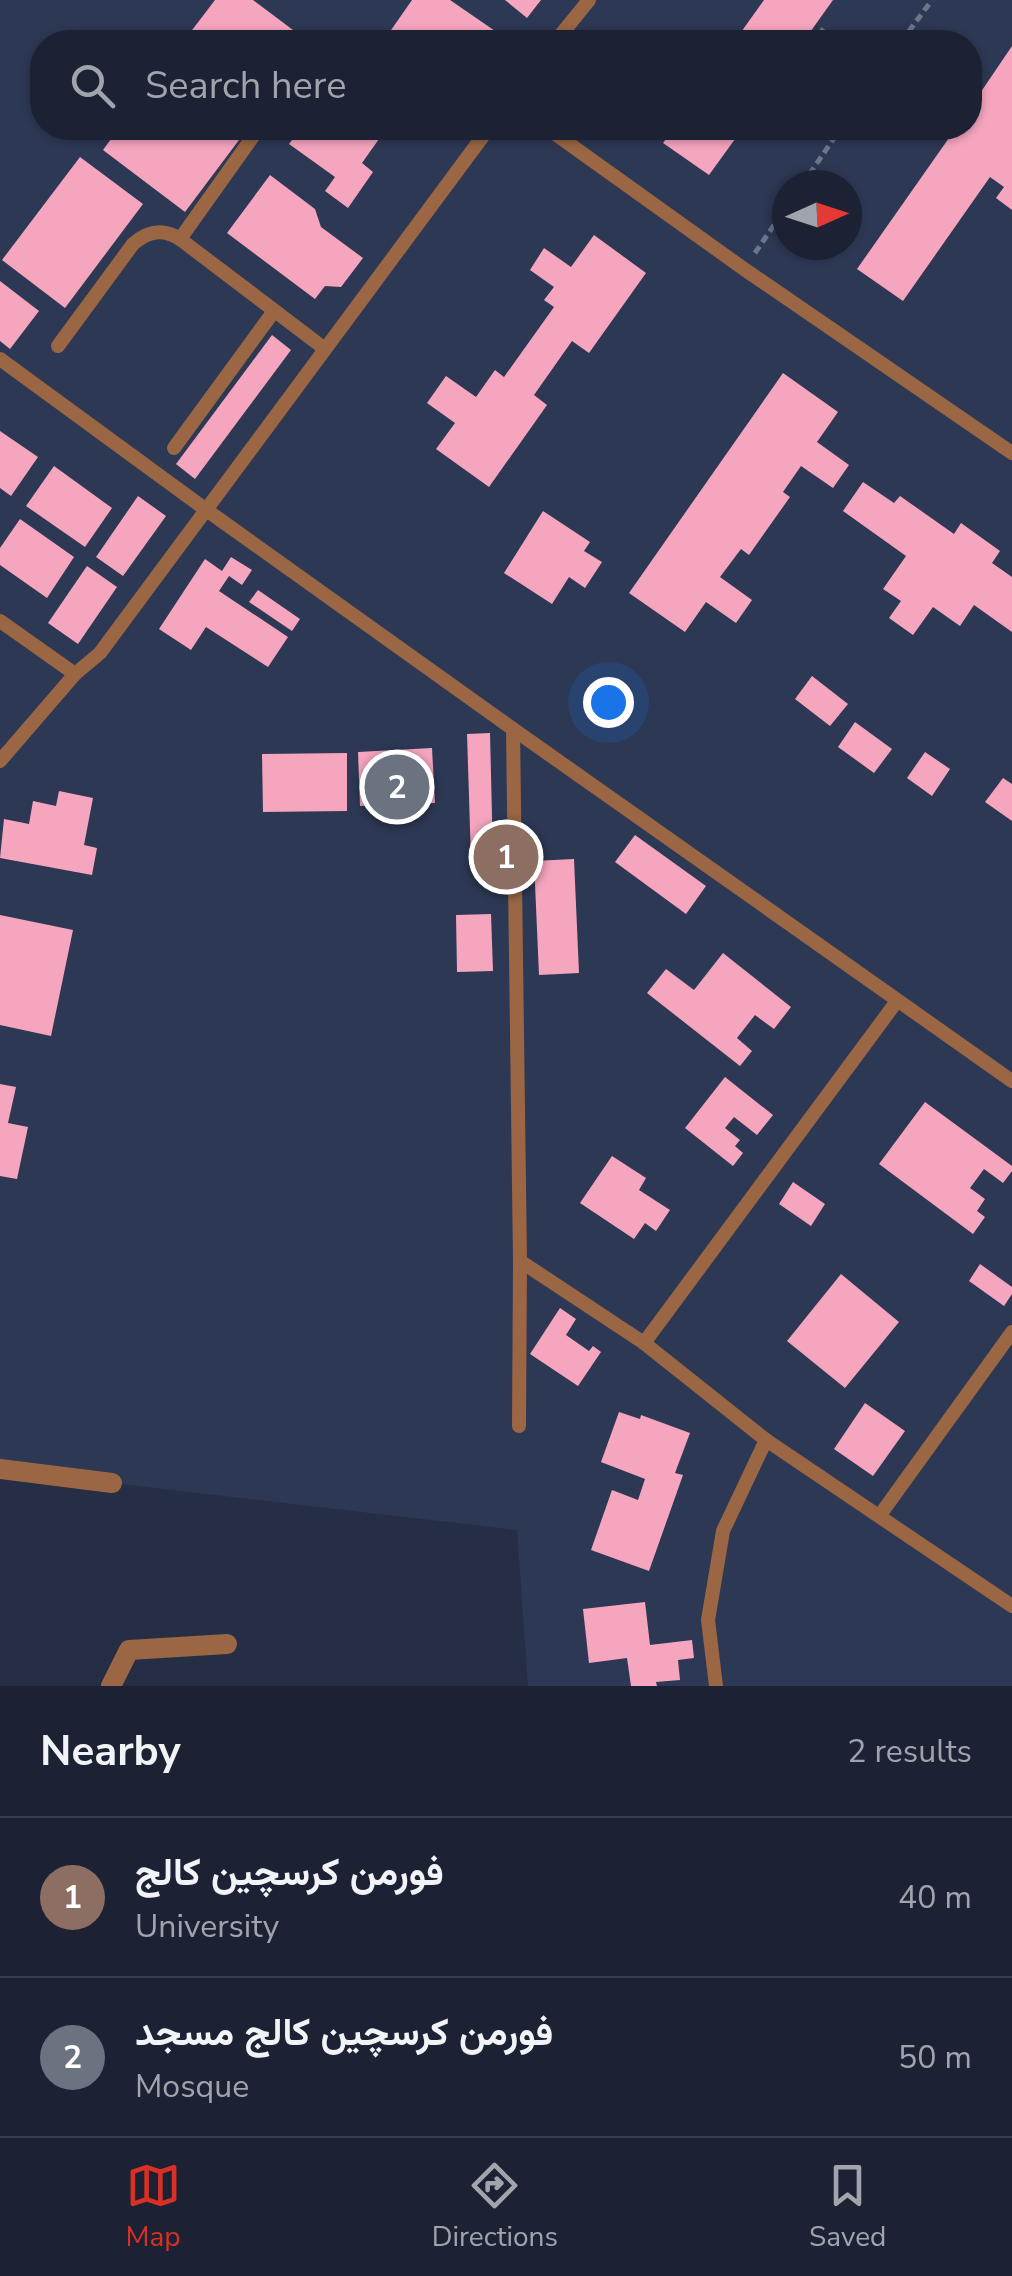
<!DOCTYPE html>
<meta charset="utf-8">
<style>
body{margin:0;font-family:"Nunito Sans",Vazirmatn,sans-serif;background:#292f40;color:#f1f3f6}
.compass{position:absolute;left:772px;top:170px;width:90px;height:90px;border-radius:50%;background:#1c2234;box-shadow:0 2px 8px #0004;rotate:87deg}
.you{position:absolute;left:608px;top:702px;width:35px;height:35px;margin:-25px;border:8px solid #fff;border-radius:50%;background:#1a73e8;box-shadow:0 0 0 15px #1a73e833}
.badge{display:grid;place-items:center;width:65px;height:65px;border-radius:50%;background:#d93025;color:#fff;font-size:32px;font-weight:700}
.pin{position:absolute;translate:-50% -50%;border:5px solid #fff;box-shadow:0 2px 10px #0006}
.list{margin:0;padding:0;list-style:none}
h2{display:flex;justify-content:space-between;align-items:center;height:130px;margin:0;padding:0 40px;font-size:42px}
h2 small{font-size:32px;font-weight:400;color:#a0a4ac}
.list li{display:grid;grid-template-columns:65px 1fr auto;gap:30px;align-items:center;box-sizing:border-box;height:160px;padding:0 40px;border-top:2px solid #3a3f4f}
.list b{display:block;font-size:38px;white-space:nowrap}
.list p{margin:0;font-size:32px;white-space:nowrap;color:#a0a4ac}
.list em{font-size:32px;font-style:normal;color:#a0a4ac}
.icon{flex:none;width:55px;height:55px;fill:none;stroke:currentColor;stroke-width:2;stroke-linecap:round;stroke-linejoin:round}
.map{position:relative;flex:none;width:1012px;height:1686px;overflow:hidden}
.search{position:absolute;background:#1c2234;box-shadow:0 2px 8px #0004;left:30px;right:30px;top:30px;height:110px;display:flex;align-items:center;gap:25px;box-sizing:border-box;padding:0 35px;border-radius:40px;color:#a0a4ac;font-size:38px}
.sheet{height:450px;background:#1c2234}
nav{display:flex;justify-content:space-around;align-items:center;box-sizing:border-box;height:140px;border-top:2px solid #3a3f4f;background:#1c2234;font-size:28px;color:#a0a4ac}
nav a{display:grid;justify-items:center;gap:5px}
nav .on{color:#d93025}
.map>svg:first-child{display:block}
.built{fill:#2d3854;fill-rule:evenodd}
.building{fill:#f6a5bf}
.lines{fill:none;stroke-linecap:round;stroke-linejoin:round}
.path{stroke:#6e758a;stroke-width:5;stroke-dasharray:8 5;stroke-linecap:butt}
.lane{stroke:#9a6643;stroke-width:14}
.street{stroke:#9a6643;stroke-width:20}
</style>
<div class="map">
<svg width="1012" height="1686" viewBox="0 0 1012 1686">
<rect width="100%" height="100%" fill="#262e46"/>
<path class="built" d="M0,0H1012V1686H528L517,1530L0,1470ZM42,42H970V128H42ZM787,185H847V245H787Z"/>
<g class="building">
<polygon points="215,0 253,0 309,42 183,42"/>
<polygon points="412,0 450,0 511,42 428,42 419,36 414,42 403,42 389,33"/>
<polygon points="505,0 541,0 527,18"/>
<polygon points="764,0 833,0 803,42 734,42"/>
<polygon points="1012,46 1012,210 996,198 1004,187 990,177 903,301 857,269 956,128 970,128 970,108"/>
<polygon points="119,128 248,128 185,212 103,150"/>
<polygon points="301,128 363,128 379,139 362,163 373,172 348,208 325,191 335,177 289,144"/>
<polygon points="674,128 743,128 709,175 663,143"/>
<polygon points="80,157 143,204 65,308 2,260"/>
<polygon points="270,175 315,209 321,227 363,258 341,287 325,286 315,299 227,233"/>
<polygon points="594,235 646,273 589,353 572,341 534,395 547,405 489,487 436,449 455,423 427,403 446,376 476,397 495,370 504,377 554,307 544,300 554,287 530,270 544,248 571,267"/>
<polygon points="0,281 39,311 10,349 0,341"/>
<polygon points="272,335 291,350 195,479 176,464"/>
<polygon points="783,373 838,412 817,442 849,465 833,488 801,466 783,492 790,497 749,555 741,549 720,577 752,600 736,623 706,602 685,632 629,593"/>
<polygon points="0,431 38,457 11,496 0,488"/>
<polygon points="54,466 112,508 85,547 26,506"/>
<polygon points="863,482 894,503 900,496 954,534 961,523 1000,551 992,563 1012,577 1012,632 974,605 960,626 933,607 913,635 889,618 901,601 883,589 906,556 843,511"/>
<polygon points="138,496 166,516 123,576 96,557"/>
<polygon points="543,511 590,542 584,551 602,562 585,588 569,577 552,604 504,573"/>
<polygon points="20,519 74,557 47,598 0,565 0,548"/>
<polygon points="231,557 252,570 242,585 229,576 219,591 288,637 268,667 206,627 191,650 159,629 205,559 222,571"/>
<polygon points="87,566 117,587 78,644 48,623"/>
<polygon points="258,590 300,619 292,631 249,602"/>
<polygon points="812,676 848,704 830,726 795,699"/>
<polygon points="855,722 892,749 874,773 838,747"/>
<polygon points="490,733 493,858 471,859 467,734"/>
<polygon points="432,748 435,803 360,806 358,752"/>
<polygon points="925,752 950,769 932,796 907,778"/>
<polygon points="347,753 347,811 263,812 262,754"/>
<polygon points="1003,778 1012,784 1012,821 985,802"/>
<polygon points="59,791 93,798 84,845 97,848 92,875 0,858 4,819 29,824 33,801 56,806"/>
<polygon points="635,835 706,886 686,914 615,862"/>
<polygon points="574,859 579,973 539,975 534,861"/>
<polygon points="491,914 493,971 457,972 456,915"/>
<polygon points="0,915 73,930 51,1036 0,1025"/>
<polygon points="723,953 791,1007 774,1029 755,1015 737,1038 752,1051 740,1066 647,993 666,969 694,990"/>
<polygon points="725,1077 773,1115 757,1135 734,1117 725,1128 740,1140 735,1146 743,1153 733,1166 685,1128"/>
<polygon points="0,1084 16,1087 8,1123 28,1127 17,1179 0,1176"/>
<polygon points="925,1102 1012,1166 1012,1171 1003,1183 984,1169 970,1188 985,1199 977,1211 985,1217 973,1234 879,1164"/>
<polygon points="612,1156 646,1178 639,1190 670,1210 656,1231 645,1223 634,1239 580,1203"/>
<polygon points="793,1182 825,1204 811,1226 779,1204"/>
<polygon points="980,1264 1012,1287 1012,1294 1004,1306 969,1281"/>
<polygon points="841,1274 899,1322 845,1388 787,1341"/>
<polygon points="560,1308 576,1319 566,1335 589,1351 593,1346 601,1352 578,1386 530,1354"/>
<polygon points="865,1403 905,1431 873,1476 834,1449"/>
<polygon points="619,1412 640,1419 641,1415 690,1433 675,1473 683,1475 649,1571 591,1550 612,1490 638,1500 645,1479 601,1462"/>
<polygon points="645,1602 650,1645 692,1640 694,1658 678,1660 680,1680 656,1682 657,1686 631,1686 627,1658 589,1663 583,1609"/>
</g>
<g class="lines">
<g class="path">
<polyline points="820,29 836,42"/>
<polyline points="901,42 932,0"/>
<polyline points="802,185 841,128"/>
<polyline points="755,253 787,206"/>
</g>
<g class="lane">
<polyline points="555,42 589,0"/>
<polyline points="547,128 744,269 1012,453"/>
<polyline points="180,239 259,128"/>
<path d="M58,346L133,244C148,231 163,228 180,239L325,349"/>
<polyline points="0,359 205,509 513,729 1012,1081"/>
<polyline points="174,448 274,311"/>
<polyline points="0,621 75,674"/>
<polyline points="513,729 520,1261 519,1426"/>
<polyline points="0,761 75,674 100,653 489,128"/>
<polyline points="520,1261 644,1343 766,1440 1012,1606"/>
<polyline points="644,1343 897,1001"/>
<polyline points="880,1515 1012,1332"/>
<polyline points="716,1686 708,1620 723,1531 766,1440"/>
</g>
<g class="street">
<polyline points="0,1469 112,1483"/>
<polyline points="111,1686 129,1650 227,1644"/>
</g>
</g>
</svg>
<svg class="compass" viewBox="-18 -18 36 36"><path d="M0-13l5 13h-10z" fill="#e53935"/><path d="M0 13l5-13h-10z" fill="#a0a4ac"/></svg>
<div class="you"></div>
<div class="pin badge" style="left:506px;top:857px;background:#8d6e63">1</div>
<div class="pin badge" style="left:397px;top:787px;background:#6b7280">2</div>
<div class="search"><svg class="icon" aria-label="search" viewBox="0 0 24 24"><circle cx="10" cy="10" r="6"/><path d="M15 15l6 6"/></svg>Search here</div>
</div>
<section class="sheet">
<h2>Nearby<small>2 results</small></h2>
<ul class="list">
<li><span class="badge" style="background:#8d6e63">1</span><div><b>فورمن کرسچین کالج</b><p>University</p></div><em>40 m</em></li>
<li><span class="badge" style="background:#6b7280">2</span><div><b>فورمن کرسچین کالج مسجد</b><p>Mosque</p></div><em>50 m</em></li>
</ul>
</section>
<nav>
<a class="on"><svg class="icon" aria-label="map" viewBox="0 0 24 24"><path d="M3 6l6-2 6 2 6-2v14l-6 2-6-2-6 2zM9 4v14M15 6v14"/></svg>Map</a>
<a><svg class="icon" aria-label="directions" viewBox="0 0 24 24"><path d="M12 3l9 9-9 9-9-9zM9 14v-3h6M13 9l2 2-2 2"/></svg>Directions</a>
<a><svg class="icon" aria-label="saved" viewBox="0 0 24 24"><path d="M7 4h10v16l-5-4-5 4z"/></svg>Saved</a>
</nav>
